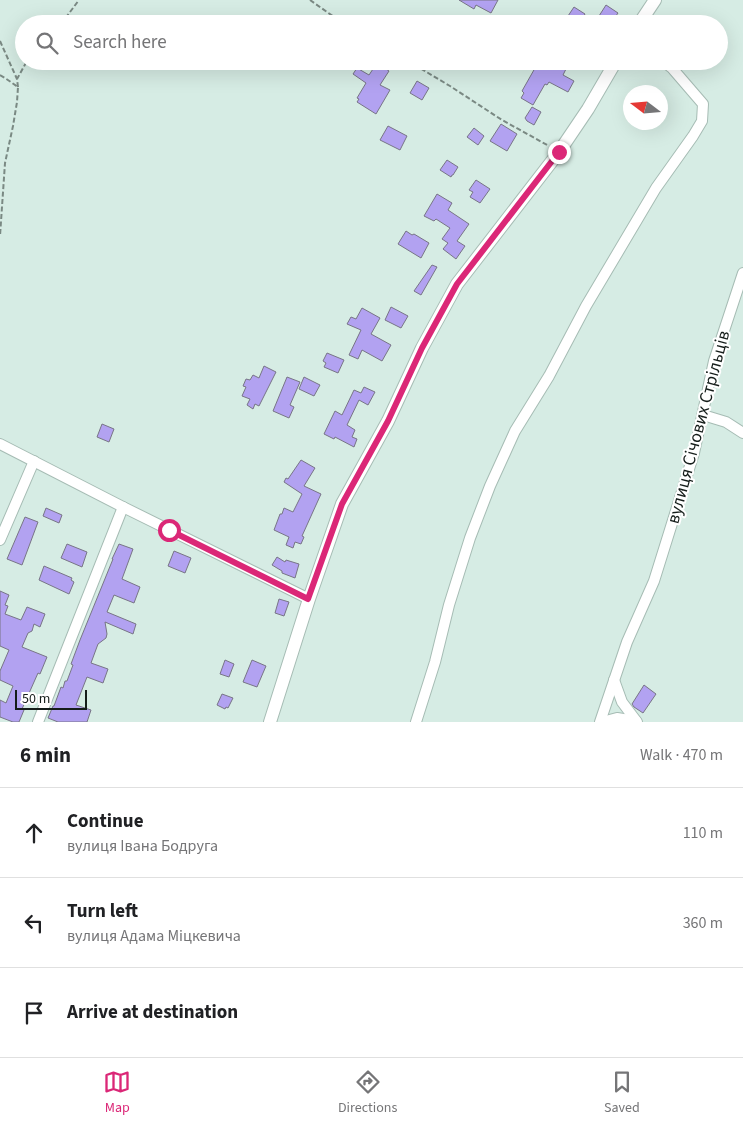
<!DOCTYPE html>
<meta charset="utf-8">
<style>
body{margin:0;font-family:"Source Sans 3",sans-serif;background:#f2f2f2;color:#202124}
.compass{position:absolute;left:623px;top:85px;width:45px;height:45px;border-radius:50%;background:#fff;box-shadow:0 5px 20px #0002;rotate:286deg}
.scale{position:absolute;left:15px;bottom:12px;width:72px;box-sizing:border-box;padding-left:5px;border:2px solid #151d1a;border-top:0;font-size:14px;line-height:18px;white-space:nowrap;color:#151d1a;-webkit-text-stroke:4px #fff;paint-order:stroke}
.stop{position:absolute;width:15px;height:15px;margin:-11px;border:4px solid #db2777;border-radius:50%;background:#fff}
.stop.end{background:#db2777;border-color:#fff;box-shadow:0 1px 5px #0008}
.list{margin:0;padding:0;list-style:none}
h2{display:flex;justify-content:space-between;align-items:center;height:65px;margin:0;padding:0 20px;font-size:21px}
h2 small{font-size:16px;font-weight:400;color:#757577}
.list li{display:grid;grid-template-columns:32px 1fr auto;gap:15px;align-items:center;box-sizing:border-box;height:90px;padding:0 20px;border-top:1px solid #e0e0e0}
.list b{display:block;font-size:19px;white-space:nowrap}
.list p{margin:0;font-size:16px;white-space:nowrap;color:#757577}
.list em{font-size:16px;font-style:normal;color:#757577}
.icon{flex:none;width:28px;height:28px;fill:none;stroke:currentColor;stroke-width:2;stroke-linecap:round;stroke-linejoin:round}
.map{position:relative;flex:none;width:743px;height:722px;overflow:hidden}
.search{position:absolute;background:#fff;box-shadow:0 5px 20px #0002;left:15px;right:15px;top:15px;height:55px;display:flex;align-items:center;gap:12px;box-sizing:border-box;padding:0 18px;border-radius:28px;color:#757577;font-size:19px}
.sheet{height:335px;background:#fff}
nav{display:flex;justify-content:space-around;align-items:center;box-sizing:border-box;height:70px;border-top:1px solid #e0e0e0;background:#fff;font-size:14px;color:#757577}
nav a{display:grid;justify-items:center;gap:2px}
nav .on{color:#db2777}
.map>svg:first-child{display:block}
.building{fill:#b2a2f1;stroke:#787586}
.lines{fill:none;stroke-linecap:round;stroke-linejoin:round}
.minor-casing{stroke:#a6bcb4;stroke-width:12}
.tertiary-casing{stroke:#a6bcb4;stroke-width:14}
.path{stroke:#7a8983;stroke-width:2;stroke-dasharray:5 2.5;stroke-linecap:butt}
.minor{stroke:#fff;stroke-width:10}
.tertiary{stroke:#fff;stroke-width:12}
.route{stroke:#db2777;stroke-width:6}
.labels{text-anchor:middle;stroke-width:4;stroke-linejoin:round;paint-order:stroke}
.street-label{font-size:18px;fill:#151d1a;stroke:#fff}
</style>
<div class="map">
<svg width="743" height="722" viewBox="0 0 743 722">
<rect width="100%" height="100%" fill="#d6ece4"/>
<g class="building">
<polygon points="459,0 498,0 491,13 476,5 474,9"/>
<polygon points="606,5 618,13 611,23 599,16"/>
<polygon points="574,7 585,14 580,23 568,16"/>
<polygon points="539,61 543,61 550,66 553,61 570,61 563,75 574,81 568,92 549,82 547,85 545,84 533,105 521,98 524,93 522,91"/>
<polygon points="377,63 389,71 380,85 390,90 376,114 357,102 359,99 357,98 366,83 353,74 357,68 369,75"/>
<polygon points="417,81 429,88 422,100 410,93"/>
<polygon points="532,107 541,112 534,125 527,121 525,118"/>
<polygon points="501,124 517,134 507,151 490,141"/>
<polygon points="388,126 407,136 400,150 380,140"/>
<polygon points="474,128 484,136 478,145 467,137"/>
<polygon points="447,160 458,167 453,175 452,175 451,177 440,170"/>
<polygon points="476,180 490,189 480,203 470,197 473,192 469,190"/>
<polygon points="437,194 452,203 448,210 469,224 457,241 465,246 456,259 443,249 448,243 442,239 450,228 436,219 434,221 424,216"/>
<polygon points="406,231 412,235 414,234 429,243 421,258 398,244"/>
<polygon points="432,265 437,267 421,295 414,291"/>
<polygon points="391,307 408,316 401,328 385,320"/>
<polygon points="362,308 380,318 371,334 391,345 382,361 362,350 358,359 349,355 361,330 347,324 351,317 356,319"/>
<polygon points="327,353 344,360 338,373 324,367 326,363 323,361"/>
<polygon points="264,366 276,372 259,406 255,404 253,409 247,405 250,399 242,396 246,387 243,386 246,379 250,380 253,375 259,378"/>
<polygon points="287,377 300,382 290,405 294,407 289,418 273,411"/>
<polygon points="304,377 320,385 314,396 299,389"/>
<polygon points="364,387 375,392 368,405 359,400 347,425 355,430 352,437 357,439 354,447 335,437 334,439 324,434 335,411 342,415 354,390 361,393"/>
<polygon points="102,424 114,429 109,442 97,437"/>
<polygon points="301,460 315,468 304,486 321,494 302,536 304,537 301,544 295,542 293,548 286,545 289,537 274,530 280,514 282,514 284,508 293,512 302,494 284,482 286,478 288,479"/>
<polygon points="46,508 62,515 59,523 43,516"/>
<polygon points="25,517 38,522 22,565 7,559"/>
<polygon points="67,544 87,552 82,567 61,558"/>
<polygon points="119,544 133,549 122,579 140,587 134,603 114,595 107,612 136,624 133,634 105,622 107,634 106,638 98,644 91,663 108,669 103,683 87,677 76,705 91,710 87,722 58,722 48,718 53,706 54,706 61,687 63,688 65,681 67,681 73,665 71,664 80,640 113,559 112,559"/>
<polygon points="174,551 191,558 185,573 168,566"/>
<polygon points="277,557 285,562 286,560 299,564 295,578 282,573 282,571 272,565"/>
<polygon points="44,566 72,578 71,580 74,582 69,594 39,580"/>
<polygon points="0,591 9,595 5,605 8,606 5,614 21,620 27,607 45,614 40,627 34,624 32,631 28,633 22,647 47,657 40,674 38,673 22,709 24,710 19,722 13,722 0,717 0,700 6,703 13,686 0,680 0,671 9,650 0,646"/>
<polygon points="279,599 289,602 284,616 275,613"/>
<polygon points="225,660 234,664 229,677 220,674"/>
<polygon points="252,660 266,666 257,687 243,682"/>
<polygon points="644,685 656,694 643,713 634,707 632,704"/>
<polygon points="222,694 233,698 228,708 226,707 225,709 217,705"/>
</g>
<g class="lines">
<g class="minor-casing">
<g id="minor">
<polyline points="703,415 726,422 743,433"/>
<polyline points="0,444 123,507 309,599"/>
<polyline points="0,540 34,461"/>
<polyline points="614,680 622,702 637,722"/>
<polyline points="38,722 123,507"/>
<polyline points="416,722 435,662 449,605 470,538 490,486 515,431 549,376 586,306 656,188 693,136 702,121 703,104 672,68 663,61"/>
<polyline points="600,722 627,642 654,581 694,453 714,361 743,273"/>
<polyline points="602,722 617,718 636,721"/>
</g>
</g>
<g class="tertiary-casing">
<g id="tertiary">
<polyline points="639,24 655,0"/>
<polyline points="270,722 309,599 342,504 388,421 422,348 457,284 559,152 588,109 616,61"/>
</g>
</g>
<g class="path">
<polyline points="310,0 344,24"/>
<polyline points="61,24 79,0"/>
<polyline points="0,41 17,79"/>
<polyline points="408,61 450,86 502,120 549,146"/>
<polyline points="0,75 5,78 18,87 17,102 13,126 5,163 0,236"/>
<polyline points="18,87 17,79 27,61"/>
</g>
<use href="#minor" class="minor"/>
<use href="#tertiary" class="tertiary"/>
</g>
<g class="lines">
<polyline class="route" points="169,530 308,599 342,504 388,421 422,348 457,284 559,152"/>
</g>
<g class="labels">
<g class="street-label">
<text transform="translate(698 427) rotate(-75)" y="6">вулиця Січових Стрільців</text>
</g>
</g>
</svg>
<svg class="compass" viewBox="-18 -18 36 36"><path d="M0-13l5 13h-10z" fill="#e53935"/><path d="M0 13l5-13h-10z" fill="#757577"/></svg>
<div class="scale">50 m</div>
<div class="stop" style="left:169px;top:530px"></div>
<div class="stop end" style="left:559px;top:152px"></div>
<div class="search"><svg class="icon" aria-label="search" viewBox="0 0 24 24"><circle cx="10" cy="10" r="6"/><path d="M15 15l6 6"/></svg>Search here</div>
</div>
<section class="sheet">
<h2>6 min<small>Walk · 470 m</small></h2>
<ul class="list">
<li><svg class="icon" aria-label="ahead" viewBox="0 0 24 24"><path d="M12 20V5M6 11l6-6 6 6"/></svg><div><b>Continue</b><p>вулиця Івана Бодруга</p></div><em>110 m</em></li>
<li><svg class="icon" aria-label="left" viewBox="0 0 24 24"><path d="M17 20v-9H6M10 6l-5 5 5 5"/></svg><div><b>Turn left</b><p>вулиця Адама Міцкевича</p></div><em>360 m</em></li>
<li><svg class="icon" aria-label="arrive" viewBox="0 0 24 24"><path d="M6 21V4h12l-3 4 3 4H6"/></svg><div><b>Arrive at destination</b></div></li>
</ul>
</section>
<nav>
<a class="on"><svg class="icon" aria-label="map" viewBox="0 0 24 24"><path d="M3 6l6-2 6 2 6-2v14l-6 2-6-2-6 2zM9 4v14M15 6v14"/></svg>Map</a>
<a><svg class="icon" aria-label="directions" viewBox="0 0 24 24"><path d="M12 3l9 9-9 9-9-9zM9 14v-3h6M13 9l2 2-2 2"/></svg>Directions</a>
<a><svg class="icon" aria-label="saved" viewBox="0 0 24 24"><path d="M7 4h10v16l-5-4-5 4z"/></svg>Saved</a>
</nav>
